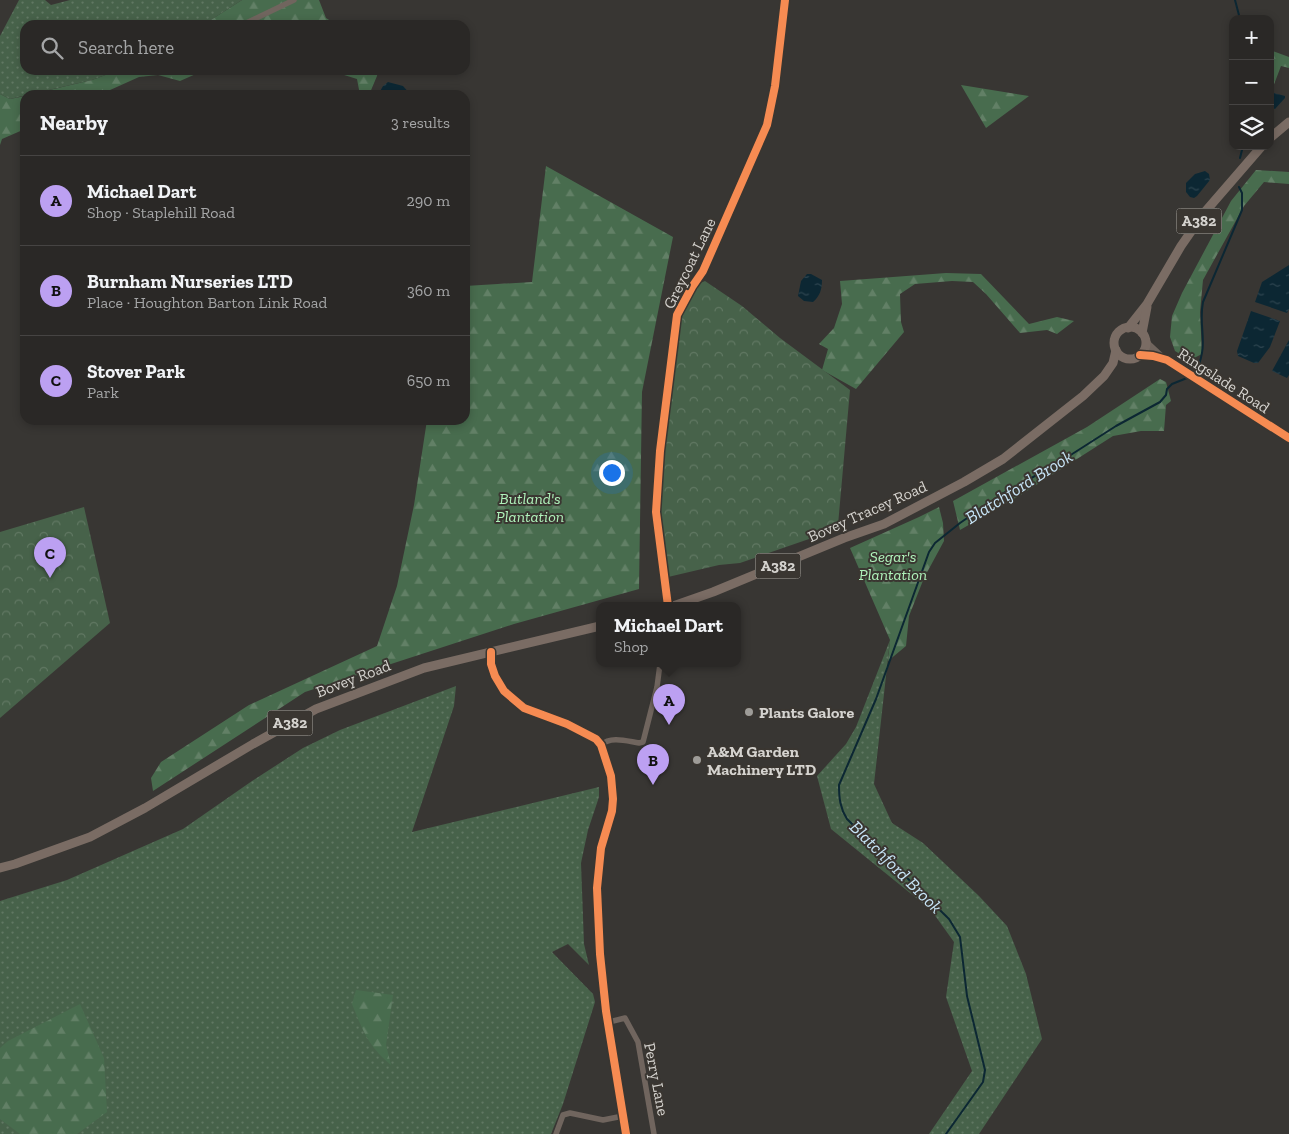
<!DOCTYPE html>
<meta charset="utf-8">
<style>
body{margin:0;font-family:"Zilla Slab",serif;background:#363432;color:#f1f3f6}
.controls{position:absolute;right:15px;top:15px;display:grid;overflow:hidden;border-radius:10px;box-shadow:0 2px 8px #0003}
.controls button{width:45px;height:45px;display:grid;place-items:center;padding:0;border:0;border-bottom:1px solid #464443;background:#2a2826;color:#f1f3f6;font:25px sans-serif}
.you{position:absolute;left:611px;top:472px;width:18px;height:18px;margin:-12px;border:4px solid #fff;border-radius:50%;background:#1a73e8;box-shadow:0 0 0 8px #1a73e833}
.badge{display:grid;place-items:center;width:32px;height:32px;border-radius:50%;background:#bca0f2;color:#111;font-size:16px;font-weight:700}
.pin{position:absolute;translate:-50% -41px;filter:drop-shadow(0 1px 2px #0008)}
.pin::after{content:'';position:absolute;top:26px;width:18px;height:15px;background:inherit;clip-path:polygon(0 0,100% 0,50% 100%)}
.popup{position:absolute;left:596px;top:602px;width:145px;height:65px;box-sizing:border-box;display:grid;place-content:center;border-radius:10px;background:#2a2826;filter:drop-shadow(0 1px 4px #0005);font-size:16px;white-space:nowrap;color:#a5a6a7}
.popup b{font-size:19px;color:#f1f3f6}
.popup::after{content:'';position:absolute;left:50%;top:100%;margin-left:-10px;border:10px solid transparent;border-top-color:#2a2826}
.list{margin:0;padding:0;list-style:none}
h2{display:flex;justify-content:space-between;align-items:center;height:65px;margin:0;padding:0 20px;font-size:21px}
h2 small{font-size:16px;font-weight:400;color:#a5a6a7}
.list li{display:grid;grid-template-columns:32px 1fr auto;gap:15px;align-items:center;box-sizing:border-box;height:90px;padding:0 20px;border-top:1px solid #464443}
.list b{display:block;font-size:19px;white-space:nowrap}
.list p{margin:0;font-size:16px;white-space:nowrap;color:#a5a6a7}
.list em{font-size:16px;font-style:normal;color:#a5a6a7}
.icon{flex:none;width:28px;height:28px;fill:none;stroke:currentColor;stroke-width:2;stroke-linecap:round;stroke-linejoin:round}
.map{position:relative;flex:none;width:1289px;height:1134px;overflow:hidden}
.search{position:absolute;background:#2a2826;box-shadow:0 2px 8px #0003;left:20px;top:20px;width:450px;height:55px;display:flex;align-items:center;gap:12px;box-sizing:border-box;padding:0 18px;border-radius:15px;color:#a5a6a7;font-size:19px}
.panel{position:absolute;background:#2a2826;box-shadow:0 2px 8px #0003;left:20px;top:90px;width:450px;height:335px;border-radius:15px}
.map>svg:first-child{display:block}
.grass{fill:url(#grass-dots)}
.forest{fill:url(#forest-firs)}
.park{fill:url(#park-crowns)}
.water{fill:url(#water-ripples)}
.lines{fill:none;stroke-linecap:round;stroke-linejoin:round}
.stream{stroke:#0c2733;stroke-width:2}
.minor{stroke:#70655e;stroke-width:5.5}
.tertiary{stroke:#70655e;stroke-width:8}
.primary{stroke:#7a6c64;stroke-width:9}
.cycleway-casing{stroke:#3a3631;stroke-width:11}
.cycleway{stroke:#f68b52;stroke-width:8}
.poi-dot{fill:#9e9c98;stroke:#3a3631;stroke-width:2}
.labels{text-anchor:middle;stroke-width:4;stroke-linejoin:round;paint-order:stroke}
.shield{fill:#3a3631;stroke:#a6a4a0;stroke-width:1}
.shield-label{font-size:15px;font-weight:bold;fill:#d5d3cf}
.street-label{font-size:16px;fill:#d5d3cf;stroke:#3a3631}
.park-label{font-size:16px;font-style:italic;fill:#b0f3bb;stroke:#3a3631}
.poi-label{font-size:16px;font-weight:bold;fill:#d5d3cf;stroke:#3a3631;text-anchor:start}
.water-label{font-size:18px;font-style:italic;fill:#c7e5f7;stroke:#3a3631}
</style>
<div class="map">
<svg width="1289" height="1134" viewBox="0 0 1289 1134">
<defs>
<pattern id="grass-dots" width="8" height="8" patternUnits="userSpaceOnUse" patternTransform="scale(1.25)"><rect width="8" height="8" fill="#47624a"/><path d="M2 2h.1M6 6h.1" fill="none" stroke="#617863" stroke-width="1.8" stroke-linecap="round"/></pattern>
<pattern id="forest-firs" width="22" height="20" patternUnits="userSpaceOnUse" patternTransform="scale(1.25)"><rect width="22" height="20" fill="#486c4e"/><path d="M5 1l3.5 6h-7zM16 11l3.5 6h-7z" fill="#628066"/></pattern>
<pattern id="park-crowns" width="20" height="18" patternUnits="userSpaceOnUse" patternTransform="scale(1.25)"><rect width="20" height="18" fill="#47624a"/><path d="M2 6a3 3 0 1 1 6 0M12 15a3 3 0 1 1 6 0" fill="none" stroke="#617863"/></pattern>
<pattern id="water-ripples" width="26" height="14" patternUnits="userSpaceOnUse" patternTransform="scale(1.25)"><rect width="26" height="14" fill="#0c2733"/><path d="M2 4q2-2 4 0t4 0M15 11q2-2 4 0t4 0" fill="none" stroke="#2e4550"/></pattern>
</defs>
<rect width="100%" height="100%" fill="#383633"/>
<g class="grass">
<polygon points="19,0 45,0 51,5 70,0 242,0 203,25 25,25 25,70 119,70 92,80 10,99 0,94 0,36"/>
<polygon points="890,640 874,784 892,823 923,843 979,896 1007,926 1026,974 1042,1039 979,1134 929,1134 972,1071 946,997 954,942 931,910 831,829 817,776 846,744 856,727"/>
<polygon points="456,686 454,706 412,832 599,787 599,797 588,830 581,863 584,944 589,965 568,944 552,952 593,994 595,1002 563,1104 551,1134 0,1134 0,901 67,880 183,829 252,781 303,748 340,730"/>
</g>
<g class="forest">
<polygon points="242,0 319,0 326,18 337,25 203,25"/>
<polygon points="1270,50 1289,57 1289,68 1281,66 1270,95"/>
<polygon points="119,70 205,70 180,81 158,75 139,77 99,95 28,95 92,80"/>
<polygon points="328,70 378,70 377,76 369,95 360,95 357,79"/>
<polygon points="961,85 1029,96 986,128"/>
<polygon points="0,94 10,99 25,96 25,129 2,139 0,145"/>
<polygon points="546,166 673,237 642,392 639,589 514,624 305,692 153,791 151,778 161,762 249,705 377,646 397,586 414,505 427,420 465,420 465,286 532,282"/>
<polygon points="1256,170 1289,172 1289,184 1264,182 1244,206 1203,280 1200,312 1202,354 1190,360 1175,351 1170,337 1172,316 1182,293 1231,201"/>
<polygon points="946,273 981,274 1029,324 1057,317 1074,321 1057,334 1047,330 1020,333 986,294 973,282 952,281 915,284 900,294 901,322 904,332 856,389 822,370 828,349 819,344 834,328 842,304 840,281"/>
<polygon points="1160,379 1166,382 1171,401 1166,405 1164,431 1141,431 1113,436 1019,496 960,530 953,501 1087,427"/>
<polygon points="939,507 943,523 944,541 924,578 909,616 906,646 888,661 890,640 850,548 919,517"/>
<path d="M356,990L393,995L386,1045L391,1065C368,1046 363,1031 352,1004Z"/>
<polygon points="80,1004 104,1058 107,1112 77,1134 20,1134 0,1119 0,1048 8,1041"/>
</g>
<g class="park">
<path d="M705,281L742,306L780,338L850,390L838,525L835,530L740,563L719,565L668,577L665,548L661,542L659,508L660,482L678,331C681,316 689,286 705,281Z"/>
<polygon points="84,507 110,623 0,718 0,532"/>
</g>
<g class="water">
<polygon points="388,82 403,86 411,95 378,95 383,86"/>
<polygon points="1274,93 1285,96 1285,98 1275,109 1272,109 1270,106 1271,96"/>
<polygon points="1205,171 1209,174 1210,180 1197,196 1194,198 1190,197 1186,192 1186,183 1195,174"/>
<polygon points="1289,265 1289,309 1287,313 1255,302 1262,282"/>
<path d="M807,274H811L822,280C822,289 820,296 813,302L804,301L798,296L801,281Z"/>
<polygon points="1251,311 1280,321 1270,347 1258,363 1254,363 1238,356 1237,351"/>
<polygon points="1289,340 1289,375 1287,378 1272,371"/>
</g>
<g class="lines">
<g class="stream">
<polyline points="1235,0 1240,19"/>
<polyline points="1240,158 1243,146"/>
<path d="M1197,369C1209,343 1198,326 1203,302L1242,210V193L1239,187"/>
<path d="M946,1134L983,1082L985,1070L967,996L960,937L949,919L847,819C840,808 839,798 839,785L876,699L929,552L935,543L960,523L1002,494L1055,465L1116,426L1160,402L1166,395L1167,389L1172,384L1187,378"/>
</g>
<g class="minor">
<polyline points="242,25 294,0"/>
<polyline points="668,606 656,512 660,451 677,315 692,287 703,271 767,125 775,86 785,0"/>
<polyline points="491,652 491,664 495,676 504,691 524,708 567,724 596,739 601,745 611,776 613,799 612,811 601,848 597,888 600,954 606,1011 626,1134"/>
<path d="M601,745C611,736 626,741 639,743L643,742L657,687L660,664"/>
<polyline points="609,1022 625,1018 638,1042 654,1134"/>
<polyline points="556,1134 563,1115 570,1113 603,1120 623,1116"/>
</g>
<g class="tertiary">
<polyline points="1146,341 1148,345 1162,358"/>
<polyline points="1140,355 1153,356 1167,360 1289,438"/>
</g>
<g class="primary">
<polyline points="1270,138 1289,122"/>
<circle cx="1130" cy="343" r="16"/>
<polyline points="1128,328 1147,304 1181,246 1204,213 1262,146"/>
<polyline points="1142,333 1147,307"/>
<polyline points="673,606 713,592 844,538 884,524 964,482 1003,459 1083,396 1104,376 1113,363 1116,350"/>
<polyline points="0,868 15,864 90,837 145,808 253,744 316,709 424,668 600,626"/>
</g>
<g class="cycleway-casing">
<g id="cycleway">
<polyline points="1140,355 1153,356 1167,360 1289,438"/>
<polyline points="668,606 656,512 660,451 677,315 692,287 703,271 767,125 775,86 785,0"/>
<polyline points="491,652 491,664 495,676 504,691 524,708 567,724 596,739 601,745 611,776 613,799 612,811 601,848 597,888 600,954 606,1011 626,1134"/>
</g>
</g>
<use href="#cycleway" class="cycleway"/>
</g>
<g class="poi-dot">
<circle cx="749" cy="712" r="5"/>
<circle cx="697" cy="760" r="5"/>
</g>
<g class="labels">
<g class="shield">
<rect x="1176.5" y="208.5" width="45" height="25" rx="4"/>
<rect x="755.5" y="553.5" width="45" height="25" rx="4"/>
<rect x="267.5" y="710.5" width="45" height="25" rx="4"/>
</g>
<g class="shield-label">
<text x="1199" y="226">A382</text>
<text x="778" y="571">A382</text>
<text x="290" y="728">A382</text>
</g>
<g class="street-label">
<text transform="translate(689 263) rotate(-64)" y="6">Greycoat Lane</text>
<text transform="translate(1224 380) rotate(33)" y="6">Ringslade Road</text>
<text transform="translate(867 511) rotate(-24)" y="6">Bovey Tracey Road</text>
<text transform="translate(353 678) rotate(-21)" y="6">Bovey Road</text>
<text transform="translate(657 1079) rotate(79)" y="6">Perry Lane</text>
</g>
<g class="park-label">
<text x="530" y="504">Butland's<tspan x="530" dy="18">Plantation</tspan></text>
<text x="893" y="562">Segar's<tspan x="893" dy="18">Plantation</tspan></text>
</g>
<g class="poi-label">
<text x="759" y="718">Plants Galore</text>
<text x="707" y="757">A&amp;M Garden<tspan x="707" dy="18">Machinery LTD</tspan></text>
</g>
<g class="water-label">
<text transform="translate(1019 487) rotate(-32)" y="6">Blatchford Brook</text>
<text transform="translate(896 867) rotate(45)" y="6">Blatchford Brook</text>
</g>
</g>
</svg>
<div class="controls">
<button>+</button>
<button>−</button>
<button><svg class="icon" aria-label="layers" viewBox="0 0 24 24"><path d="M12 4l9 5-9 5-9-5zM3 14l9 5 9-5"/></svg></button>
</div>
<div class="you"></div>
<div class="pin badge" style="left:669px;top:725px">A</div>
<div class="popup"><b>Michael Dart</b>Shop</div>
<div class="pin badge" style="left:653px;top:785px">B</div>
<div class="pin badge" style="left:50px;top:578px">C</div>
<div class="search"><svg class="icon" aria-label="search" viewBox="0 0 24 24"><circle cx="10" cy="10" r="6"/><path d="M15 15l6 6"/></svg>Search here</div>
<section class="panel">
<h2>Nearby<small>3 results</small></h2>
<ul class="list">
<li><span class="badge">A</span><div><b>Michael Dart</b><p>Shop · Staplehill Road</p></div><em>290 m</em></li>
<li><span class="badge">B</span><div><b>Burnham Nurseries LTD</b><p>Place · Houghton Barton Link Road</p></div><em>360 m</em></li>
<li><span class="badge">C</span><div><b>Stover Park</b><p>Park</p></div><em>650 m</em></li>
</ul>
</section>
</div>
